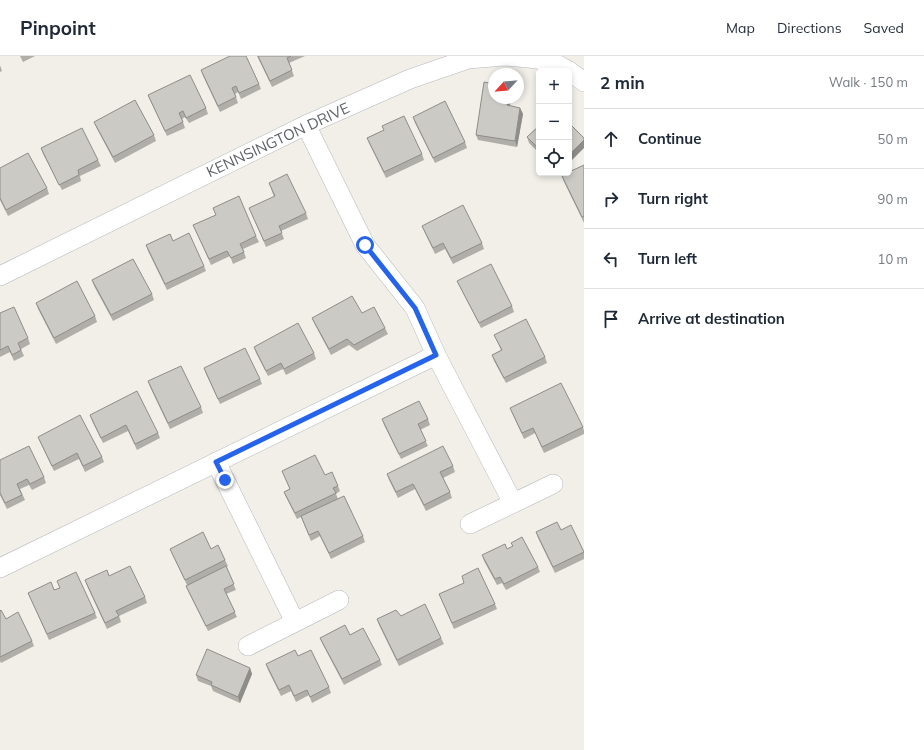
<!DOCTYPE html>
<meta charset="utf-8">
<style>
body{margin:0;font-family:Mulish,sans-serif;background:#f2f2f3;color:#1f2937}
.controls{position:absolute;right:12px;top:12px;display:grid;overflow:hidden;border-radius:6px;box-shadow:0 2px 6px #0003}
.controls button{width:36px;height:36px;display:grid;place-items:center;padding:0;border:0;border-bottom:1px solid #e0e1e3;background:#fff;color:#1f2937;font:20px sans-serif}
.compass{position:absolute;left:488px;top:12px;width:36px;height:36px;border-radius:50%;background:#fff;box-shadow:0 2px 6px #0003;rotate:244deg}
.stop{position:absolute;width:12px;height:12px;margin:-9px;border:3px solid #2563eb;border-radius:50%;background:#fff}
.stop.end{background:#2563eb;border-color:#fff;box-shadow:0 1px 4px #0008}
.list{margin:0;padding:0;list-style:none}
h2{display:flex;justify-content:space-between;align-items:center;height:52px;margin:0;padding:0 16px;font-size:17px}
h2 small{font-size:13px;font-weight:400;color:#747a83}
.list li{display:grid;grid-template-columns:26px 1fr auto;gap:12px;align-items:center;box-sizing:border-box;height:60px;padding:0 16px;border-top:1px solid #e0e1e3}
.list b{display:block;font-size:15px;white-space:nowrap}
.list em{font-size:13px;font-style:normal;color:#747a83}
.icon{flex:none;width:22px;height:22px;fill:none;stroke:currentColor;stroke-width:2;stroke-linecap:round;stroke-linejoin:round}
.map{position:relative;flex:none;width:584px;height:694px;overflow:hidden}
header{display:flex;align-items:center;gap:24px;box-sizing:border-box;height:56px;padding:0 20px;background:#fff;border-bottom:1px solid #e0e1e3}
header strong{font-size:19px}
nav{display:flex;gap:22px;margin-inline-start:auto;font-size:14px}
main{display:flex}
aside{flex:1;background:#fff}
.map>svg:first-child{display:block}
.lines{fill:none;stroke-linecap:round;stroke-linejoin:round}
.minor-casing{stroke:#b5b8bc;stroke-width:20}
.minor{stroke:#fff;stroke-width:19}
.wall{fill:#afaea9}
.shaded-wall{fill:#8f8d8a}
.building{fill:#cccac5;stroke:#8f8d8a}
.route{stroke:#2563eb;stroke-width:5}
.labels{text-anchor:middle;stroke-width:4;stroke-linejoin:round;paint-order:stroke}
.street-label{font-size:15px;fill:#5f6368;stroke:#fff}
</style>
<header>
<strong>Pinpoint</strong>
<nav><a>Map</a><a>Directions</a><a>Saved</a></nav>
</header>
<main>
<div class="map">
<svg width="584" height="694" viewBox="0 0 584 694">
<rect width="100%" height="100%" fill="#f1efe8"/>
<g class="lines">
<g class="minor-casing">
<g id="minor">
<polyline points="569,15 584,26"/>
<polyline points="306,69 365,189 415,252 436,299 513,447"/>
<polyline points="0,220 306,69 410,23 468,3 504,0 529,2 551,5 569,15"/>
<polyline points="216,406 295,566"/>
<polyline points="470,468 553,428"/>
<polyline points="0,512 436,299"/>
<polyline points="248,590 339,544"/>
</g>
</g>
<use href="#minor" class="minor"/>
</g>
<g class="wall">
<polygon points="20,0 35,0 23,6"/>
<polygon points="257,0 305,0 289,7 294,20 272,31"/>
<polygon points="0,9 2,15 0,16"/>
<polygon points="201,14 259,28 261,33 241,43 238,36 235,38 238,47 220,56 203,20"/>
<polygon points="148,39 206,52 208,58 189,67 185,61 182,63 185,72 167,80 150,44"/>
<polygon points="494,42 511,42 510,50 520,52 523,58 517,91 478,84 476,79"/>
<polygon points="413,61 465,86 467,92 435,107 415,67"/>
<polygon points="94,66 154,79 156,85 115,107 96,71"/>
<polygon points="382,70 422,98 424,104 386,122 369,87 367,82 384,74"/>
<polygon points="539,70 539,97 529,87 527,81"/>
<polygon points="41,92 98,104 101,110 80,120 81,125 62,134 43,98"/>
<polygon points="584,109 584,167 564,126 562,120"/>
<polygon points="0,112 47,132 49,138 8,160 0,144"/>
<polygon points="269,127 306,157 308,163 281,175 284,183 266,191 249,152 274,141"/>
<polygon points="213,152 256,180 259,186 243,193 246,202 233,208 230,200 211,209 193,169 216,159"/>
<polygon points="422,170 482,187 484,193 453,208 445,193 435,198 424,175"/>
<polygon points="173,185 204,210 206,215 167,234 148,195 146,189"/>
<polygon points="92,224 152,238 154,244 113,265 94,230"/>
<polygon points="457,225 512,250 514,256 481,272 460,231"/>
<polygon points="36,247 95,260 97,266 56,288 38,253"/>
<polygon points="0,257 28,282 30,288 21,293 24,300 14,305 10,296 0,301"/>
<polygon points="362,257 385,272 388,278 357,295 349,289 331,299 314,267 312,262"/>
<polygon points="494,279 545,301 547,307 506,327 494,305 492,299 501,294"/>
<polygon points="254,291 314,297 316,303 286,319 283,313 268,320 256,297"/>
<polygon points="204,312 260,323 262,328 220,348 206,318"/>
<polygon points="148,325 201,351 203,357 170,373 150,331"/>
<polygon points="510,352 583,371 584,375 584,378 544,397 535,377 524,383 512,357"/>
<polygon points="90,359 158,377 160,382 137,394 128,375 103,387 92,365"/>
<polygon points="382,363 428,363 430,369 420,374 428,390 401,403 384,369"/>
<polygon points="38,381 102,401 104,406 85,416 79,403 54,415 40,386"/>
<polygon points="0,404 44,421 46,427 32,434 29,429 20,433 25,444 7,453 0,439"/>
<polygon points="453,410 455,416 443,422 450,436 452,442 426,455 415,433 398,442 389,424 387,418"/>
<polygon points="282,415 325,419 338,430 340,435 336,438 338,443 363,480 365,486 331,503 320,480 311,485 301,461 297,463 286,441 284,436 290,433"/>
<polygon points="561,474 584,496 584,503 555,517 538,482 536,476"/>
<polygon points="511,487 538,511 540,516 506,534 502,527 497,529 484,505 482,499 507,493 513,490"/>
<polygon points="170,493 211,493 225,504 228,510 226,511 236,534 226,538 237,561 208,575 188,535 186,530 187,529 172,498"/>
<polygon points="109,520 145,541 147,547 119,560 121,566 107,573 87,530 85,524"/>
<polygon points="462,520 495,548 497,553 454,573 439,538 464,527"/>
<polygon points="57,525 95,557 97,562 49,584 28,537 54,534 60,532"/>
<polygon points="0,555 6,563 32,585 34,590 1,607 0,605"/>
<polygon points="401,560 441,582 444,588 399,610 379,569 377,563"/>
<polygon points="350,579 380,604 382,609 344,629 322,587 320,582"/>
<polygon points="298,600 329,631 331,637 312,647 309,639 296,646 291,635 281,640 268,614 266,608"/>
<polygon points="250,612 252,618 240,647 213,635 211,630 198,625 196,619"/>
</g>
<g class="shaded-wall">
<polygon points="508,42 511,42 509,55 507,49"/>
<polygon points="520,52 523,58 517,91 515,85"/>
<polygon points="584,84 584,92 569,107 569,99"/>
<polygon points="250,612 252,618 240,647 238,641"/>
</g>
<g class="building">
<polygon points="230,0 246,0 259,28 239,37 236,30 232,32 236,41 218,50 201,14"/>
<polygon points="258,0 291,0 287,2 292,14 270,25"/>
<polygon points="190,19 206,52 186,62 183,55 179,57 183,66 165,75 148,39"/>
<polygon points="484,26 494,28 494,42 508,42 507,49 520,52 515,85 476,79"/>
<polygon points="135,44 154,79 113,101 94,66"/>
<polygon points="445,45 465,86 433,102 413,61"/>
<polygon points="404,60 422,98 384,116 367,82 384,74 382,70"/>
<polygon points="569,67 584,82 584,84 569,99"/>
<polygon points="539,70 539,93 527,81"/>
<polygon points="82,72 98,104 78,114 79,119 59,129 41,92"/>
<polygon points="28,97 47,132 6,154 0,142 0,112"/>
<polygon points="584,109 584,160 582,161 562,120 568,117 569,117 569,116"/>
<polygon points="287,118 306,157 279,170 282,177 264,185 249,152 275,140 269,127"/>
<polygon points="239,140 256,180 240,188 244,196 231,202 227,195 209,203 193,169 216,159 213,152"/>
<polygon points="463,149 482,187 451,202 443,187 433,192 422,170"/>
<polygon points="189,177 204,210 165,228 146,189 170,178 173,185"/>
<polygon points="133,203 152,238 111,259 92,224"/>
<polygon points="491,208 512,250 479,267 457,225"/>
<polygon points="77,225 95,260 54,282 36,247"/>
<polygon points="352,240 362,257 374,251 385,272 354,289 347,283 329,293 312,262"/>
<polygon points="14,251 28,282 18,287 21,294 12,299 8,290 0,294 0,257"/>
<polygon points="526,263 545,301 504,322 492,299 502,294 494,279"/>
<polygon points="298,267 314,297 284,313 281,307 266,315 254,291"/>
<polygon points="245,292 260,323 218,343 204,312"/>
<polygon points="181,310 201,351 168,367 148,325"/>
<polygon points="561,327 583,371 542,391 533,372 522,377 510,352"/>
<polygon points="137,335 158,377 135,388 126,369 101,382 90,359"/>
<polygon points="419,345 428,363 418,368 426,385 399,398 382,363"/>
<polygon points="80,359 102,401 83,410 77,397 52,410 38,381"/>
<polygon points="29,390 44,421 30,428 27,423 17,428 22,439 5,447 0,437 0,404"/>
<polygon points="443,390 453,410 440,416 450,436 424,449 413,428 396,436 387,418"/>
<polygon points="315,399 325,419 332,416 338,430 333,432 336,437 295,457 284,436 290,433 282,415"/>
<polygon points="344,440 363,480 329,497 318,475 309,479 301,460"/>
<polygon points="557,466 561,474 571,469 584,496 553,511 536,476"/>
<polygon points="203,476 211,493 218,489 225,504 185,524 170,493"/>
<polygon points="522,481 538,511 504,528 500,521 495,523 482,499 505,488 507,493 513,490 511,487"/>
<polygon points="130,510 145,541 116,555 119,560 105,567 85,524 107,514 109,520"/>
<polygon points="226,510 234,528 224,533 235,556 206,570 186,530"/>
<polygon points="478,512 495,548 452,567 439,538 464,527 462,520"/>
<polygon points="76,516 95,557 47,578 28,537 51,526 54,534 60,532 57,525"/>
<polygon points="425,548 441,582 397,604 377,563 396,554 401,560"/>
<polygon points="1,554 6,563 18,556 32,585 0,601 0,555"/>
<polygon points="345,569 350,579 363,572 380,604 342,623 320,582"/>
<polygon points="207,593 250,612 238,641 211,629 212,626 196,619"/>
<polygon points="295,594 298,600 311,594 329,631 310,641 307,634 294,640 289,629 279,634 266,608"/>
</g>
<g class="lines">
<polyline class="route" points="225,424 216,406 436,299 415,252 365,189"/>
</g>
<g class="labels">
<g class="street-label">
<text transform="translate(278 84) rotate(-25)" y="5">KENNSINGTON DRIVE</text>
</g>
</g>
</svg>
<div class="controls">
<button>+</button>
<button>−</button>
<button><svg class="icon" aria-label="locate" viewBox="0 0 24 24"><circle cx="12" cy="12" r="6"/><path d="M12 2v4M12 18v4M2 12h4M18 12h4"/></svg></button>
</div>
<svg class="compass" viewBox="-18 -18 36 36"><path d="M0-13l5 13h-10z" fill="#e53935"/><path d="M0 13l5-13h-10z" fill="#747a83"/></svg>
<div class="stop" style="left:365px;top:189px"></div>
<div class="stop end" style="left:225px;top:424px"></div>
</div>
<aside>
<h2>2 min<small>Walk · 150 m</small></h2>
<ul class="list">
<li><svg class="icon" aria-label="ahead" viewBox="0 0 24 24"><path d="M12 20V5M6 11l6-6 6 6"/></svg><div><b>Continue</b></div><em>50 m</em></li>
<li><svg class="icon" aria-label="right" viewBox="0 0 24 24"><path d="M7 20v-9h11M14 6l5 5-5 5"/></svg><div><b>Turn right</b></div><em>90 m</em></li>
<li><svg class="icon" aria-label="left" viewBox="0 0 24 24"><path d="M17 20v-9H6M10 6l-5 5 5 5"/></svg><div><b>Turn left</b></div><em>10 m</em></li>
<li><svg class="icon" aria-label="arrive" viewBox="0 0 24 24"><path d="M6 21V4h12l-3 4 3 4H6"/></svg><div><b>Arrive at destination</b></div></li>
</ul>
</aside>
</main>
